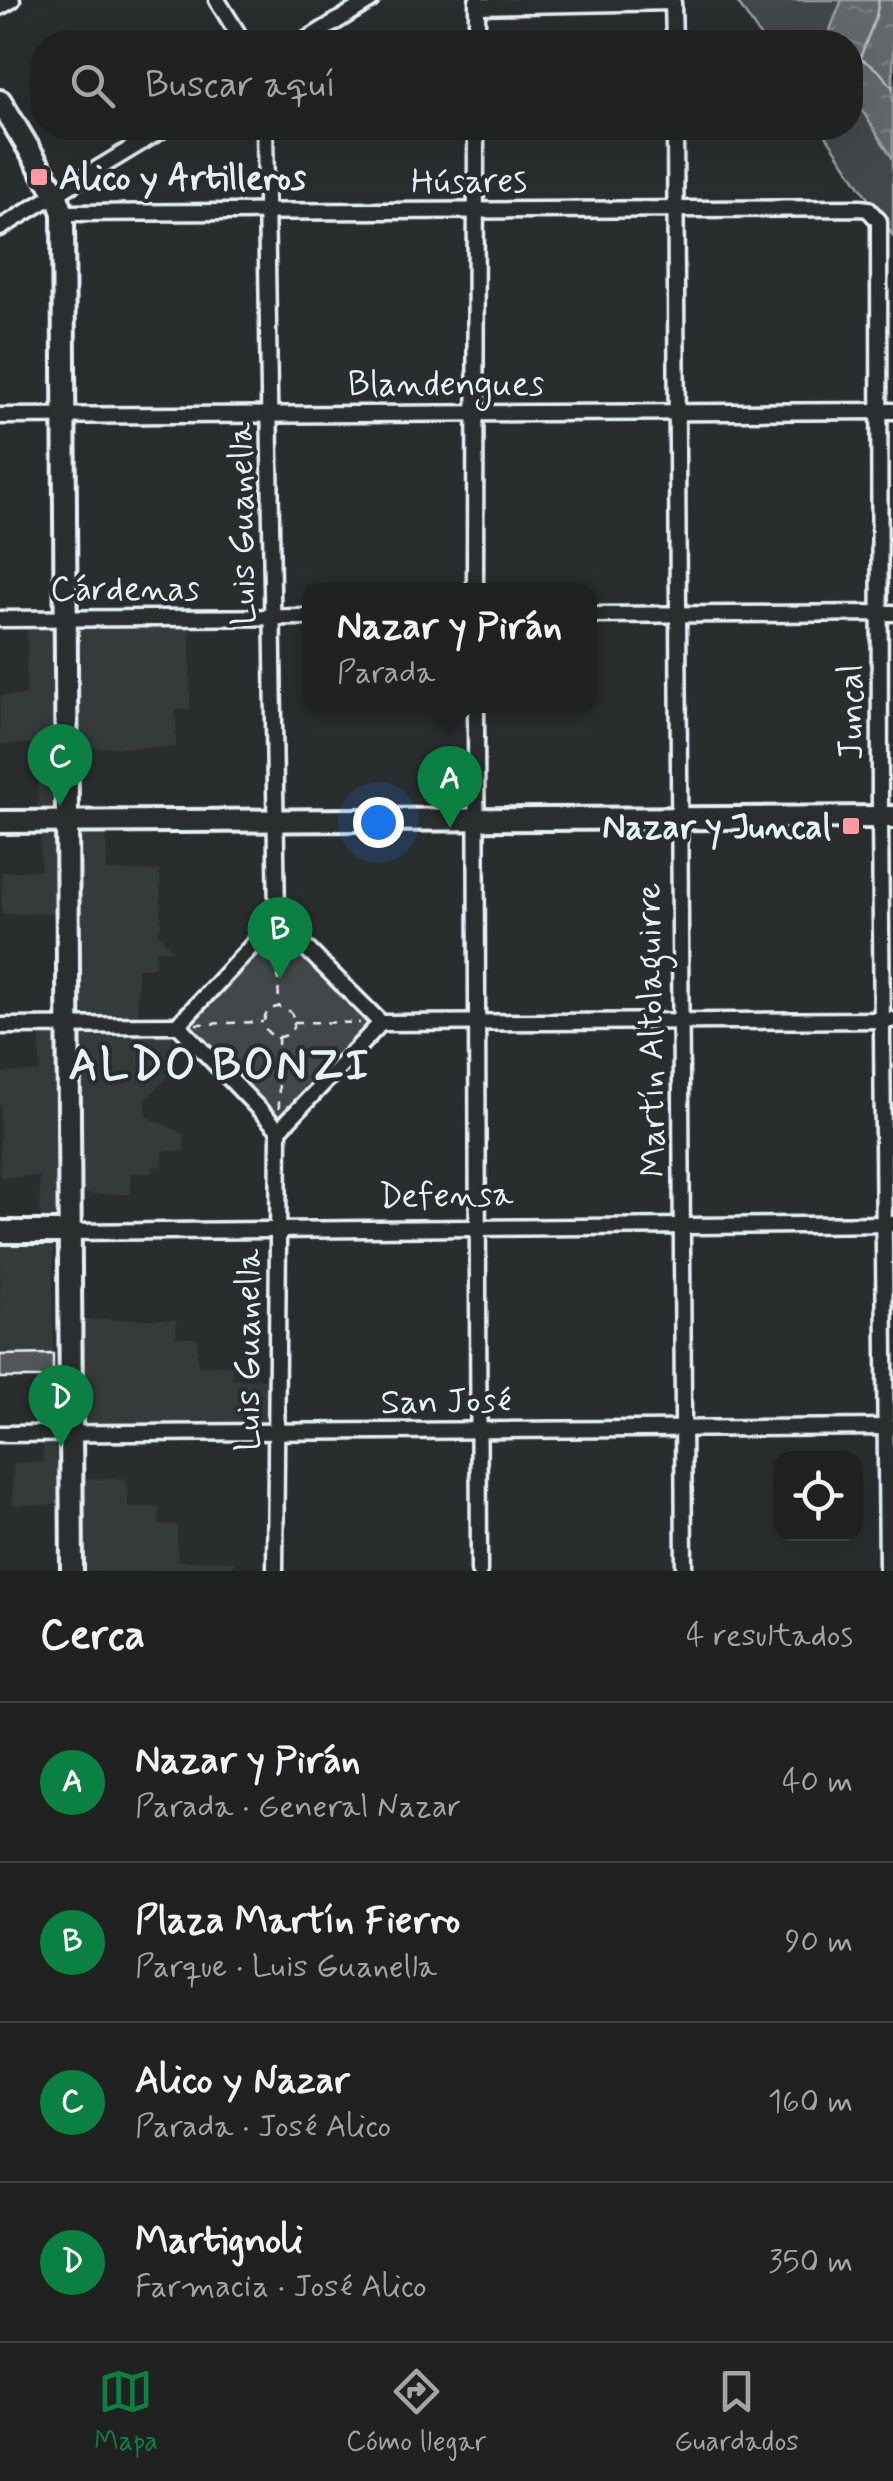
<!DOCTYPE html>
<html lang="es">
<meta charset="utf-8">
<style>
body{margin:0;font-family:Mynerve,sans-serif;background:#2d2f2f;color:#f1f3f6}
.controls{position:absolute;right:30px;bottom:30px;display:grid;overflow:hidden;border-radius:20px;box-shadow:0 10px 40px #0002}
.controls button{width:90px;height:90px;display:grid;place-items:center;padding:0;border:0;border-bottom:2px solid #3d3f40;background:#202222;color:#f1f3f6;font:50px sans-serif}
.you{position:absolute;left:378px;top:822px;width:35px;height:35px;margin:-25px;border:8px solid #fff;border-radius:50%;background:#1a73e8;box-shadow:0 0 0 15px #1a73e833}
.badge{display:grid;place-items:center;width:65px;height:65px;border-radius:50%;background:#0b8043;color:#fff;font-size:32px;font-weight:700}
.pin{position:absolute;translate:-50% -82px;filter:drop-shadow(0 2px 5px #0008)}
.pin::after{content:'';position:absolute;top:52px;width:35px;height:30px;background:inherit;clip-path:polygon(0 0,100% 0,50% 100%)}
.popup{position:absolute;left:302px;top:583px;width:295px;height:130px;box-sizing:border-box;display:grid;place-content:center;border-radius:20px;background:#202222;filter:drop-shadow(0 2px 8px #0005);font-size:32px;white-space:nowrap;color:#a2a4a5}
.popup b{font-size:38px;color:#f1f3f6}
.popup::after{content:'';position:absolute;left:50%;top:100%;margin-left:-20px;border:20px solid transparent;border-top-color:#202222}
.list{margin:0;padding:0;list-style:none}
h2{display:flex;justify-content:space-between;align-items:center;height:130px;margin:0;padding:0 40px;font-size:42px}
h2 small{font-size:32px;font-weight:400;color:#a2a4a5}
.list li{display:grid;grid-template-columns:65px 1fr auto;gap:30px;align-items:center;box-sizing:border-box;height:160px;padding:0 40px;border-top:2px solid #3d3f40}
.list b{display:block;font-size:38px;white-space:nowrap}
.list p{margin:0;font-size:32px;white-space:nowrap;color:#a2a4a5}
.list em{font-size:32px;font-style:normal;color:#a2a4a5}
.icon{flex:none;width:55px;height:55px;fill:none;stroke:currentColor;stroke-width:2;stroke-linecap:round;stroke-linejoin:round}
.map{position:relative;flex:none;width:893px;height:1571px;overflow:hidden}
.search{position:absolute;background:#202222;box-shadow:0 10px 40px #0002;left:30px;right:30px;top:30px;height:110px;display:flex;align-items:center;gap:25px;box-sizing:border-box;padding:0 35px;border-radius:40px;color:#a2a4a5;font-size:38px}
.sheet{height:770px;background:#202222}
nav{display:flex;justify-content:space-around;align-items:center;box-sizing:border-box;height:140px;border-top:2px solid #3d3f40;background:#202222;font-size:28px;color:#a2a4a5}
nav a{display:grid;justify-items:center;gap:5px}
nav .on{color:#0b8043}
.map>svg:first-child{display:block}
.built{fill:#363a3b}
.green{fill:#424648;stroke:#959ca0;stroke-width:2.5}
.water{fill:url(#water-ripples);stroke:#989fa3;stroke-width:2.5}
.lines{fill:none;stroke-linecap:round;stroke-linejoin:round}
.shore{stroke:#b3bac0;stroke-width:2.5}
.building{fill:#535759;stroke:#e8f1f8;stroke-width:2.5}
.street-casing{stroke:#e8f1f8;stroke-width:21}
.secondary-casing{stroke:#e8f1f8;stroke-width:28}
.path{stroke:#e8f1f8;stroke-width:2.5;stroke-dasharray:8 8;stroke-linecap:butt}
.street{stroke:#2a2d2e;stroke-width:14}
.secondary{stroke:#2a2d2e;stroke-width:20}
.poi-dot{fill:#ff9aa2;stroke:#2a2d2e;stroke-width:4}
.labels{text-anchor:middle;stroke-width:8;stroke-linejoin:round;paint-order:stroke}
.poi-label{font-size:35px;font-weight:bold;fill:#e8f1f8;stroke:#2a2d2e;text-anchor:start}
.street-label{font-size:35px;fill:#e8f1f8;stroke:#2a2d2e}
.district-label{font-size:45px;font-weight:bold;letter-spacing:2.5px;fill:#e8f1f8;stroke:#2a2d2e}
</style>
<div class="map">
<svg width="893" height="1571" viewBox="0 0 893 1571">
<defs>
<pattern id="water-ripples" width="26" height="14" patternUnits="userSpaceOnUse" patternTransform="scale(2.5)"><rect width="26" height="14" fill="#63686b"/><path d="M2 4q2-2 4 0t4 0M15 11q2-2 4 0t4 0" fill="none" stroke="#797e81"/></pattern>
</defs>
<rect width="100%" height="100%" fill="#2a2d2e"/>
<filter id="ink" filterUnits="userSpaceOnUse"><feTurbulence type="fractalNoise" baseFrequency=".01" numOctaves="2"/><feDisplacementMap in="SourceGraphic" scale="20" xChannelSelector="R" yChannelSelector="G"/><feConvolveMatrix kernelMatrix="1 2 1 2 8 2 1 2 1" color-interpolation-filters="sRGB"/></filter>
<g filter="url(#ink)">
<g class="built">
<polygon points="27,625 59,626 58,813 38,815 37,744 0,744 0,696 26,695"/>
<polygon points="83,625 190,625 190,709 176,710 176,747 73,748 75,632"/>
<polygon points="40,828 58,829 64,913 2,914 1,872 41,870"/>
<polygon points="106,829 107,871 160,871 161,926 157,932 172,950 155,950 155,967 137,968 138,1020 84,1019 78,1015 77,832"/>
<polygon points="172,1030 172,1072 146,1099 146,1116 184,1134 184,1151 163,1151 163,1166 153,1166 153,1173 131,1173 130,1194 76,1194 75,1039 84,1031"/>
<polygon points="40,1034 59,1034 62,1219 58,1222 41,1222 39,1176 0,1177 0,1073 40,1072"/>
<polygon points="0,1246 53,1246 53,1354 0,1355"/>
<polygon points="176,1319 176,1337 197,1337 198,1366 232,1365 232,1380 270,1380 267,1423 87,1427 77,1420 75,1320"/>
<polygon points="55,1439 62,1441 66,1504 13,1505 13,1463 43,1462 43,1440"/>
<polygon points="78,1479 127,1479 128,1507 159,1507 159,1525 177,1525 177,1561 233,1561 233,1571 79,1571"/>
</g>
<g class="green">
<polygon points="736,0 893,0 893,236 821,128 850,128 850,42 764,42"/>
<polygon points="280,931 370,1027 279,1120 189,1027"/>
</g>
<polygon class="water" points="842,0 893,0 893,159 851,93 850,42 825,42"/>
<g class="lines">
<polyline class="shore" points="879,0 876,16 860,58 879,71 893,88"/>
</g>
<polygon class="building" points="53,1354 53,1378 0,1378 0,1355"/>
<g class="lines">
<g class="street-casing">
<g id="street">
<polyline points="217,0 243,42"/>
<polyline points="477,1 477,42"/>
<polyline points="478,6 673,2 674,42"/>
<polyline points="0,7 12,0"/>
<polyline points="303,42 371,0"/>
<polyline points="675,128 684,1571"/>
<polyline points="63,213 860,208 868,209 879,221 880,817 887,1571"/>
<polyline points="0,228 165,128"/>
<polyline points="0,416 893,411"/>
<polyline points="475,590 476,128"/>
<polyline points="590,615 893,613"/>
<polyline points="0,619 310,617"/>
<polyline points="476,706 479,1571"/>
<polyline points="277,919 381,1023"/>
<polyline points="381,1023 891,1020"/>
<polyline points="178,1025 277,919 265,128"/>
<polyline points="178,1025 279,1130"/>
<polyline points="0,1026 178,1025"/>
<polyline points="69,1232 893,1224"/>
<polyline points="0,1434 893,1427"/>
<polyline points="275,1571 279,1130 381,1023"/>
</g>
</g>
<g class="secondary-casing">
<g id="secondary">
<polyline points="0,101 56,194 63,213 72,1571"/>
<polyline points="0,822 893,817"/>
<polyline points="0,1232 69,1232"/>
</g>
</g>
<g class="path">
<polyline points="277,941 279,1007"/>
<circle cx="279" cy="1022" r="15"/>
<polyline points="294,1022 360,1023"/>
<polyline points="196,1024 263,1022"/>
<polyline points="278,1037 279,1110"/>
</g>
<use href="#street" class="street"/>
<use href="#secondary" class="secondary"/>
</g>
</g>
<g class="poi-dot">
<rect x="29" y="167" width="20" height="20" rx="5"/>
<rect x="841" y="816" width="20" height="20" rx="5"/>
</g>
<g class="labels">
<g class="poi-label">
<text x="59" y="189">Alico y Artilleros</text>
<text x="831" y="838" text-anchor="end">Nazar y Juncal</text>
</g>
<g class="street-label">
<text transform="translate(469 180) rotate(-1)" y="12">Húsares</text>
<text x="446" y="395">Blandengues</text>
<text transform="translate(241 524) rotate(-91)" y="12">Luis Guanella</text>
<text x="125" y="600">Cárdenas</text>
<text transform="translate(850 712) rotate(-90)" y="12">Juncal</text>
<text transform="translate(650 1030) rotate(-91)" y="12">Martín Altolaguirre</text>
<text transform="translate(446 1194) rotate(-1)" y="12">Defensa</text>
<text transform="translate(247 1350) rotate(-90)" y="12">Luis Guanella</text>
<text transform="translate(446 1400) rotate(-1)" y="12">San José</text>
</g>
<g class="district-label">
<text x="220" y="1079">ALDO BONZI</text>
</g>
</g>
</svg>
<div class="controls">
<button><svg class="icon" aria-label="locate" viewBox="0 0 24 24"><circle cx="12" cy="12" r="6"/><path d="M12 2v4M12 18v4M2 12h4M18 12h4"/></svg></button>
</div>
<div class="you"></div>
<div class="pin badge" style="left:450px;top:828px">A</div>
<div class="popup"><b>Nazar y Pirán</b>Parada</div>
<div class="pin badge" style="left:280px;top:979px">B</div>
<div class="pin badge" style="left:60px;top:806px">C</div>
<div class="pin badge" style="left:61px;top:1447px">D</div>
<div class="search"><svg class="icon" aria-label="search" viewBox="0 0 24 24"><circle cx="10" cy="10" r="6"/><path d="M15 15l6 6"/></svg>Buscar aquí</div>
</div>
<section class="sheet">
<h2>Cerca<small>4 resultados</small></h2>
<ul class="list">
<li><span class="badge">A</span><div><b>Nazar y Pirán</b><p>Parada · General Nazar</p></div><em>40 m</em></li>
<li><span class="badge">B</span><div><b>Plaza Martín Fierro</b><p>Parque · Luis Guanella</p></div><em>90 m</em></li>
<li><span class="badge">C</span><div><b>Alico y Nazar</b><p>Parada · José Alico</p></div><em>160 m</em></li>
<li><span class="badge">D</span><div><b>Martignoli</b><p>Farmacia · José Alico</p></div><em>350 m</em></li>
</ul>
</section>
<nav>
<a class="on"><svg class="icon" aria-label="map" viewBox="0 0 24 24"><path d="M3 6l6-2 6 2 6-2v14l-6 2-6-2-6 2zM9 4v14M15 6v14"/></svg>Mapa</a>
<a><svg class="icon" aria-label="directions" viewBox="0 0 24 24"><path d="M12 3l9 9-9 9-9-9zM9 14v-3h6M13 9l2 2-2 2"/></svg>Cómo llegar</a>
<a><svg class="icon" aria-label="saved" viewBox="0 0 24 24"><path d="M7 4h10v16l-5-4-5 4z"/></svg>Guardados</a>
</nav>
